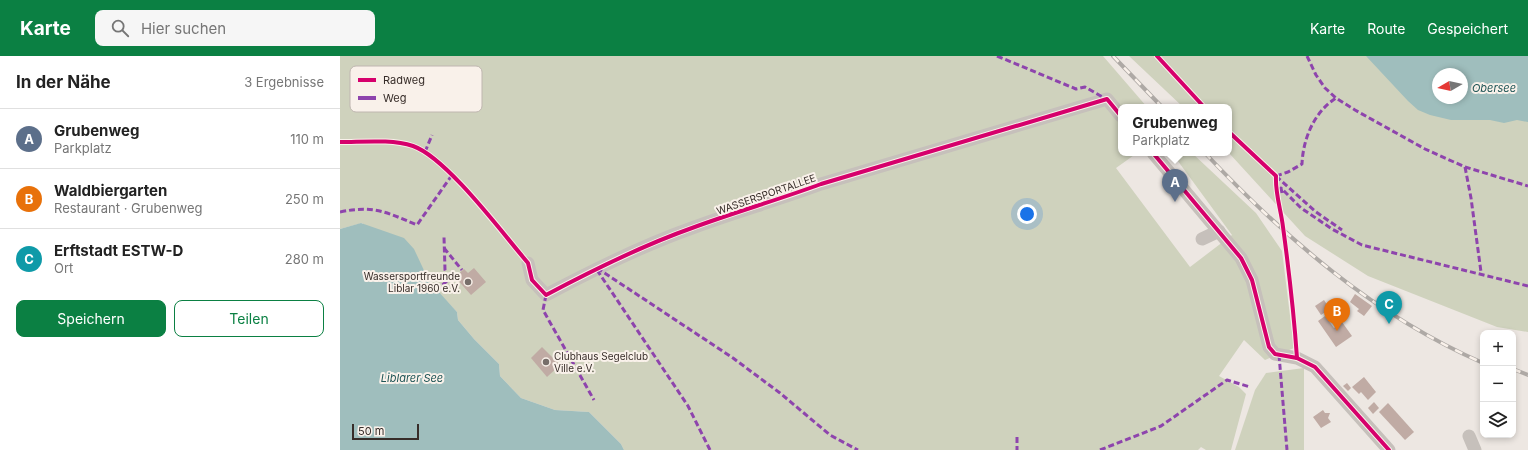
<!DOCTYPE html>
<html lang="de">
<meta charset="utf-8">
<style>
body{margin:0;font-family:Inter,sans-serif;background:#f6f6f6;color:#222}
.controls{position:absolute;right:12px;bottom:12px;display:grid;overflow:hidden;border-radius:8px;box-shadow:0 2px 6px #0003}
.controls button{width:36px;height:36px;display:grid;place-items:center;padding:0;border:0;border-bottom:1px solid #e0e0e0;background:#fff;color:#222;font:20px sans-serif}
.compass{position:absolute;left:1092px;top:12px;width:36px;height:36px;border-radius:50%;background:#fff;box-shadow:0 2px 6px #0003;rotate:261deg}
.scale{position:absolute;left:12px;bottom:10px;width:67px;box-sizing:border-box;padding-left:4px;border:2px solid #372d29;border-top:0;font-size:11px;line-height:14px;white-space:nowrap;color:#372d29;-webkit-text-stroke:3px #f9f1ea;paint-order:stroke}
.you{position:absolute;left:687px;top:158px;width:14px;height:14px;margin:-10px;border:3px solid #fff;border-radius:50%;background:#1a73e8;box-shadow:0 0 0 6px #1a73e833}
.badge{display:grid;place-items:center;width:26px;height:26px;border-radius:50%;background:#0b8043;color:#fff;font-size:13px;font-weight:700}
.pin{position:absolute;translate:-50% -33px;filter:drop-shadow(0 1px 2px #0008)}
.pin::after{content:'';position:absolute;top:21px;width:14px;height:12px;background:inherit;clip-path:polygon(0 0,100% 0,50% 100%)}
.popup{position:absolute;left:778px;top:48px;width:114px;height:52px;box-sizing:border-box;display:grid;place-content:center;border-radius:8px;background:#fff;filter:drop-shadow(0 1px 3px #0005);font-size:13px;white-space:nowrap;color:#767676}
.popup b{font-size:15px;color:#222}
.popup::after{content:'';position:absolute;left:50%;top:100%;margin-left:-8px;border:8px solid transparent;border-top-color:#fff}
.list{margin:0;padding:0;list-style:none}
h2{display:flex;justify-content:space-between;align-items:center;height:52px;margin:0;padding:0 16px;font-size:17px}
h2 small{font-size:13px;font-weight:400;color:#767676}
.list li{display:grid;grid-template-columns:26px 1fr auto;gap:12px;align-items:center;box-sizing:border-box;height:60px;padding:0 16px;border-top:1px solid #e0e0e0}
.list b{display:block;font-size:15px;white-space:nowrap}
.list p{margin:0;font-size:13px;white-space:nowrap;color:#767676}
.list em{font-size:13px;font-style:normal;color:#767676}
.actions{display:flex;gap:8px;padding:12px 16px}
.actions a{flex:1;padding:9px 0;border:1px solid #0b8043;border-radius:8px;text-align:center;font-size:14px;color:#0b8043}
.actions .main{background:#0b8043;color:#fff}
.icon{flex:none;width:22px;height:22px;fill:none;stroke:currentColor;stroke-width:2;stroke-linecap:round;stroke-linejoin:round}
.map{position:relative;flex:none;width:1188px;height:394px;overflow:hidden}
header{display:flex;align-items:center;gap:24px;box-sizing:border-box;height:56px;padding:0 20px;background:#0b8043;color:#fff}
header strong{font-size:19px}
nav{display:flex;gap:22px;margin-inline-start:auto;font-size:14px}
.search{width:280px;height:36px;background:#f6f6f6;display:flex;align-items:center;gap:10px;box-sizing:border-box;padding:0 14px;border-radius:8px;color:#767676;font-size:15px}
main{display:flex}
aside{flex:1;background:#fff}
.map>svg:first-child{display:block}
.green{fill:#cfd2bd;fill-rule:evenodd}
.water{fill:#9fbebd;fill-rule:evenodd}
.building{fill:#c0aba4}
.lines{fill:none;stroke-linecap:round;stroke-linejoin:round}
.minor{stroke:#c6c0bb;stroke-width:13}
.rail-casing{stroke:#aea9a5;stroke-width:4}
.rail{stroke:#f9f1ea;stroke-width:2.5;stroke-dasharray:8;stroke-linecap:butt}
.quiet{stroke:#8e44ad;stroke-width:3;stroke-dasharray:6 3;stroke-linecap:butt}
.cycleway-casing{stroke:#f9f1ea;stroke-width:6}
.cycleway{stroke:#d6006c;stroke-width:4}
.poi-dot{fill:#776e6a;stroke:#f9f1ea;stroke-width:1.5}
.labels{text-anchor:middle;stroke-width:4;stroke-linejoin:round;paint-order:stroke}
.street-label{font-size:10px;fill:#372d29;stroke:#f9f1ea}
.poi-label{font-size:10px;fill:#372d29;stroke:#f9f1ea;text-anchor:end}
.water-label{font-size:11px;font-style:italic;fill:#205657;stroke:#f9f1ea}
.key{fill:#f9f1ea;stroke:#bfb6b0;stroke-width:1}
.key-label{font-size:11px;fill:#372d29}
</style>
<header>
<strong>Karte</strong>
<div class="search"><svg class="icon" aria-label="search" viewBox="0 0 24 24"><circle cx="10" cy="10" r="6"/><path d="M15 15l6 6"/></svg>Hier suchen</div>
<nav><a>Karte</a><a>Route</a><a>Gespeichert</a></nav>
</header>
<main>
<aside>
<h2>In der Nähe<small>3 Ergebnisse</small></h2>
<ul class="list">
<li><span class="badge" style="background:#5c6f8a">A</span><div><b>Grubenweg</b><p>Parkplatz</p></div><em>110 m</em></li>
<li><span class="badge" style="background:#e8710a">B</span><div><b>Waldbiergarten</b><p>Restaurant · Grubenweg</p></div><em>250 m</em></li>
<li><span class="badge" style="background:#0f9aa8">C</span><div><b>Erftstadt ESTW-D</b><p>Ort</p></div><em>280 m</em></li>
</ul>
<div class="actions"><a class="main">Speichern</a><a>Teilen</a></div>
</aside>
<div class="map">
<svg width="1188" height="394" viewBox="0 0 1188 394">
<rect width="100%" height="100%" fill="#ede7e2"/>
<g class="green">
<polygon points="0,0 763,0 807,51 781,51 781,97 797,97 776,112 850,211 892,179 832,97 852,97 916,157 942,195 954,292 925,304 904,284 879,320 899,331 906,338 891,394 866,394 861,391 858,394 284,394 281,388 249,356 215,354 181,342 160,320 159,308 134,283 118,264 117,256 99,237 81,210 22,167 0,173"/>
<path d="M789,0H1188V276L1157,271L1028,220L965,180L889,97V51H843ZM1098,18H1122V42H1098Z"/>
<polygon points="964,312 964,394 895,394 915,334 926,317"/>
</g>
<g class="water">
<path d="M1026,0H1188V66L1177,64L1164,67L1150,64H1111L1090,59L1078,54L1068,45ZM1098,18H1122V42H1098Z"/>
<polygon points="21,167 64,182 74,193 89,225 117,256 118,264 134,283 159,308 160,320 181,342 215,354 249,356 281,388 284,394 0,394 0,173"/>
</g>
<g class="building">
<polygon points="134,212 146,226 131,239 115,221 124,213 128,217"/>
<polygon points="1015,238 1032,250 1024,260 1017,255 1019,253 1010,246"/>
<polygon points="984,244 990,253 981,259 975,250"/>
<polygon points="985,260 994,272 1002,266 1012,280 996,291 978,265"/>
<polygon points="202,291 220,309 207,321 191,302"/>
<polygon points="1024,321 1036,336 1028,344 1021,336 1019,338 1012,331"/>
<polygon points="1007,327 1011,332 1008,335 1003,330"/>
<polygon points="1034,346 1039,352 1033,358 1028,352"/>
<polygon points="1048,347 1074,376 1065,384 1039,356"/>
<polygon points="983,354 985,357 990,357 988,362 991,366 981,372 973,361"/>
</g>
<g class="lines">
<g class="minor">
<polyline points="813,97 901,202 912,224 929,291 935,298 957,302 975,311 1049,394"/>
<polyline points="862,183 879,175"/>
<path d="M188,207L192,224L206,239C253,214 301,190 352,172C395,156 438,144 481,128L767,43L781,60"/>
<polyline points="1129,380 1135,394"/>
</g>
<g class="rail-casing">
<g id="rail">
<polyline points="773,0 822,51"/>
<path d="M865,97C945,182 1035,260 1143,307"/>
<polyline points="1173,313 1188,319"/>
</g>
</g>
<use href="#rail" class="rail"/>
<g class="quiet">
<polyline points="657,0 736,33 745,31 766,43"/>
<polyline points="967,0 976,19 985,32 996,42 1015,54 1085,93 1125,111 1188,130"/>
<polyline points="85,96 92,79"/>
<polyline points="1125,111 1131,142 1141,216"/>
<polyline points="936,120 976,156 1002,174"/>
<path d="M936,120L948,116L962,108C963,83 974,56 996,42"/>
<polyline points="942,137 941,132 961,152 992,173 1022,189 1188,230"/>
<path d="M0,156C34,149 46,156 77,169L112,119"/>
<polyline points="104,192 122,214"/>
<polyline points="257,212 393,302 440,337 490,379 518,394"/>
<polyline points="257,214 348,350 370,394"/>
<polyline points="96,235 109,223 105,214 104,181"/>
<polyline points="206,239 203,254 254,344"/>
<polyline points="939,299 947,394"/>
<polyline points="677,381 677,394"/>
<polyline points="760,394 821,370 887,324 910,331"/>
</g>
<g class="cycleway-casing">
<g id="cycleway">
<polyline points="817,0 864,51"/>
<path d="M889,76L936,120C935,137 941,154 943,171C949,215 954,258 957,302"/>
<path d="M0,86C23,86 51,83 73,90C107,102 163,178 188,207L192,224L206,239C253,214 301,190 352,172C395,156 438,144 481,128L767,43L781,60"/>
<polyline points="813,97 901,202 912,224 929,291 935,298 957,302 975,311 1049,394"/>
</g>
</g>
<use href="#cycleway" class="cycleway"/>
</g>
<g class="poi-dot">
<circle cx="128" cy="226" r="4"/>
<circle cx="206" cy="306" r="4"/>
</g>
<g class="labels">
<g class="street-label">
<text transform="translate(426 138) rotate(-19)" y="4">WASSERSPORTALLEE</text>
</g>
<g class="poi-label">
<text x="120" y="224">Wassersportfreunde<tspan x="120" dy="12">Liblar 1960 e.V.</tspan></text>
<text x="214" y="304" text-anchor="start">Clubhaus Segelclub<tspan x="214" dy="12">Ville e.V.</tspan></text>
</g>
<g class="water-label">
<text x="1154" y="36">Obersee</text>
<text x="72" y="326">Liblarer See</text>
</g>
</g>
<rect x="10" y="10" width="132" height="46" rx="6" class="key"/>
<rect x="18" y="22" width="18" height="4" fill="#d6006c"/>
<rect x="18" y="40" width="18" height="4" fill="#8e44ad"/>
<g class="key-label">
<text x="43" y="28">Radweg</text>
<text x="43" y="46">Weg</text>
</g>
</svg>
<div class="controls">
<button>+</button>
<button>−</button>
<button><svg class="icon" aria-label="layers" viewBox="0 0 24 24"><path d="M12 4l9 5-9 5-9-5zM3 14l9 5 9-5"/></svg></button>
</div>
<svg class="compass" viewBox="-18 -18 36 36"><path d="M0-13l5 13h-10z" fill="#e53935"/><path d="M0 13l5-13h-10z" fill="#767676"/></svg>
<div class="scale">50 m</div>
<div class="you"></div>
<div class="pin badge" style="left:835px;top:146px;background:#5c6f8a">A</div>
<div class="popup"><b>Grubenweg</b>Parkplatz</div>
<div class="pin badge" style="left:997px;top:275px;background:#e8710a">B</div>
<div class="pin badge" style="left:1049px;top:268px;background:#0f9aa8">C</div>
</div>
</main>
